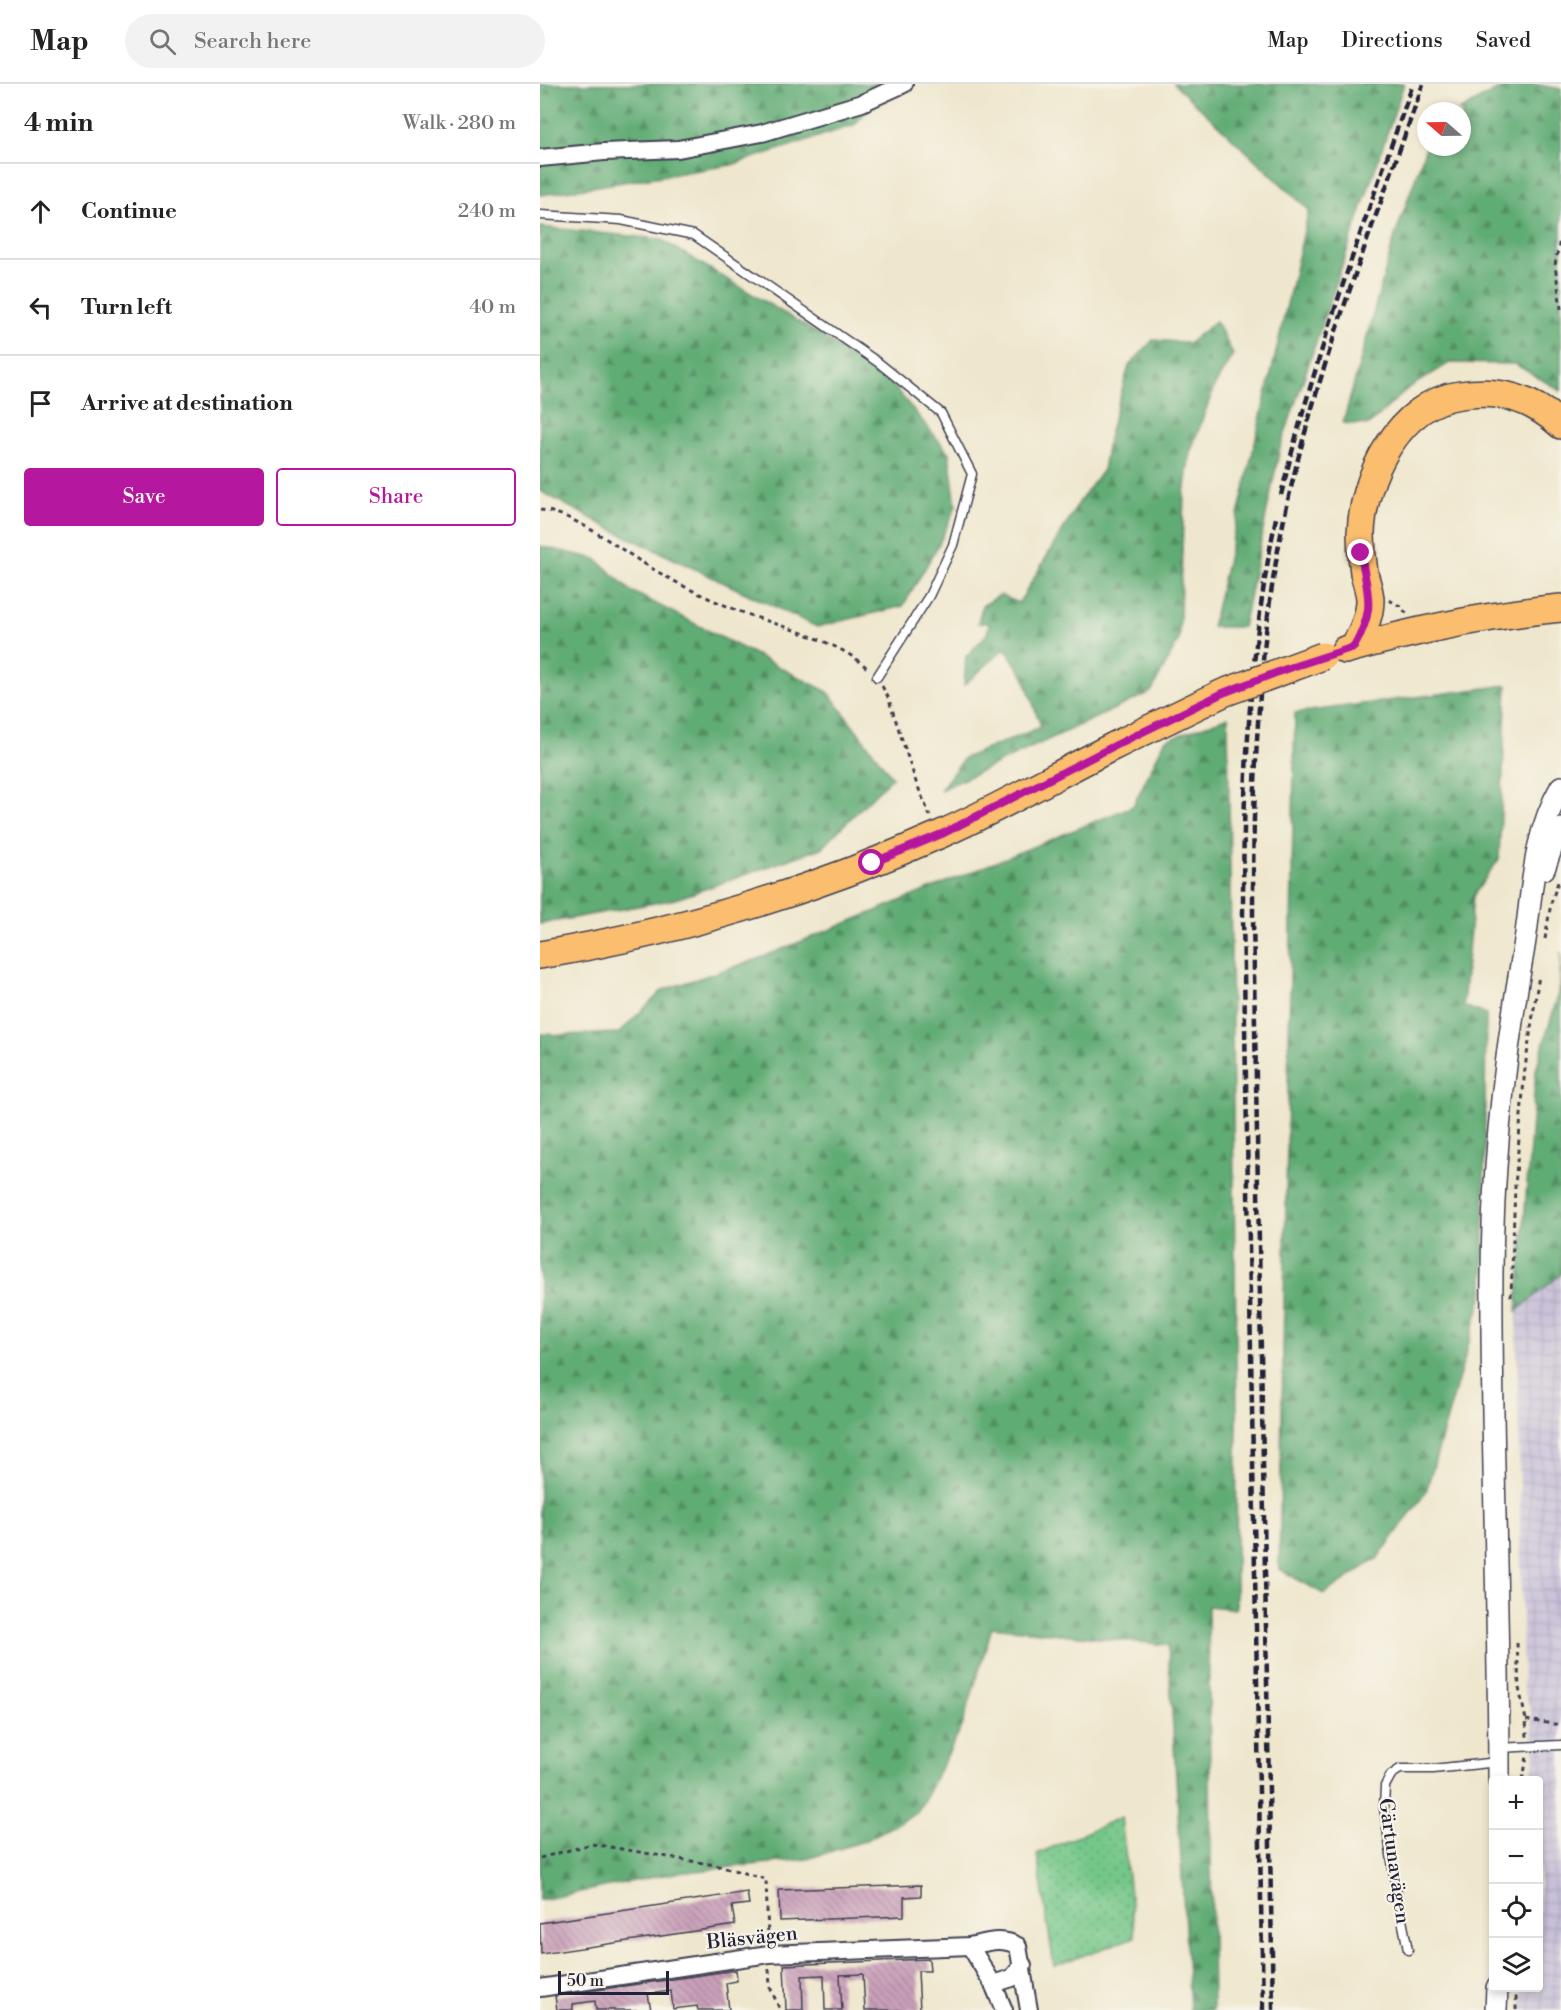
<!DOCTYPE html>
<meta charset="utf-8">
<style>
body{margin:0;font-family:"Libre Bodoni",serif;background:#f2f2f2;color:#222}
.controls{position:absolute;right:18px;bottom:18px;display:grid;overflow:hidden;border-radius:6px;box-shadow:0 3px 9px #0003}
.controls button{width:54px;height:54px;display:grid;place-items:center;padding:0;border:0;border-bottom:2px solid #e0e0e0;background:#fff;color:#222;font:30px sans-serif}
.compass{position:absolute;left:877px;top:18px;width:54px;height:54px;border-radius:50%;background:#fff;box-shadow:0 3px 9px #0003;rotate:290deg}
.scale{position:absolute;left:18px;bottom:15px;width:111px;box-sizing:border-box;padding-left:6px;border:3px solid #22223b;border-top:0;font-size:16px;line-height:21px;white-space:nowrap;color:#22223b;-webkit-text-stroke:4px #f7f3e8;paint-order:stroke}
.stop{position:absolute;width:18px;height:18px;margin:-14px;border:4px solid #b5179e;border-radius:50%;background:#fff}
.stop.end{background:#b5179e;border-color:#fff;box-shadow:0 2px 6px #0008}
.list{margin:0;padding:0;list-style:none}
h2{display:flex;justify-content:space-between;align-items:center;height:78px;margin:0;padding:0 24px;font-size:26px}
h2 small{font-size:20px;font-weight:400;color:#767676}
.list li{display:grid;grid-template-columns:39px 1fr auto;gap:18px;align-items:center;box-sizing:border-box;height:96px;padding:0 24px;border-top:2px solid #e0e0e0}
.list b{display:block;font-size:22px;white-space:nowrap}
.list em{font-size:20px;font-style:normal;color:#767676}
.actions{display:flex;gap:12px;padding:18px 24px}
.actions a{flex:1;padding:14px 0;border:2px solid #b5179e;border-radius:6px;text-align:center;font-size:21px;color:#b5179e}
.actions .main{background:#b5179e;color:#fff}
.icon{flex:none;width:33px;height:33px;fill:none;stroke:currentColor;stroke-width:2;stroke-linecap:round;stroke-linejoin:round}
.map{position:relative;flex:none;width:1021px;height:1926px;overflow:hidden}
header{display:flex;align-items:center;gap:36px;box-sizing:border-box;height:84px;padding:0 30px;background:#fff;border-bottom:2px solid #e0e0e0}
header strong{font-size:28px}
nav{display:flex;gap:33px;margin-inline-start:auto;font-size:21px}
.search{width:420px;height:54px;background:#f2f2f2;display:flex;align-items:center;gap:15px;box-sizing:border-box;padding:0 21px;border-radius:33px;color:#767676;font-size:22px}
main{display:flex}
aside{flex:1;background:#fff}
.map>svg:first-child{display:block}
.industrial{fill:url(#industrial-grid)}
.grass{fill:url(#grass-dots);stroke:#4c7462;stroke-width:1.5}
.forest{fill:url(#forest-firs);stroke:#416758;stroke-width:1.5}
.building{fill:url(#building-back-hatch)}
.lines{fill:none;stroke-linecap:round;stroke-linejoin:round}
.service-casing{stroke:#414051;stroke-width:11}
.minor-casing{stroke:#414051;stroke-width:20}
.tertiary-casing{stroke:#414051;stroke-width:24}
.primary-casing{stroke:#414051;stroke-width:30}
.path{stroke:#414051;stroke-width:3;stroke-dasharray:4.5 4.5;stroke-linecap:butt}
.service{stroke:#fff;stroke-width:8}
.minor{stroke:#fff;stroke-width:16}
.tertiary{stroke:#fff;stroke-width:21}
.primary{stroke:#fbbd6e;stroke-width:27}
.rail{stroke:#22223b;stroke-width:4.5;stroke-dasharray:9 4.5;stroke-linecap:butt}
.primary-bridge-casing{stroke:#414051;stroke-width:30;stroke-linecap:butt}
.primary-bridge{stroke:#fbbd6e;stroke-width:27}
.route{stroke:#b5179e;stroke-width:8}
.labels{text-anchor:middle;stroke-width:4.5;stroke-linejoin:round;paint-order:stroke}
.street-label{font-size:20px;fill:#22223b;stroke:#f7f3e8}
</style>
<header>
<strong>Map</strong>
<div class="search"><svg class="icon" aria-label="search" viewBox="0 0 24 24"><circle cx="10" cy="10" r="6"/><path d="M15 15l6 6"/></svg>Search here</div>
<nav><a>Map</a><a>Directions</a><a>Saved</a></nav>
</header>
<main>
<aside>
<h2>4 min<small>Walk · 280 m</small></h2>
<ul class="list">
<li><svg class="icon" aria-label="ahead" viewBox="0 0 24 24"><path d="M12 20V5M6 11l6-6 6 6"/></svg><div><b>Continue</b></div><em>240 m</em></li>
<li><svg class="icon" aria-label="left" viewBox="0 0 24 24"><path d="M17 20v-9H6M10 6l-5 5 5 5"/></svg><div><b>Turn left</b></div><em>40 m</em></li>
<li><svg class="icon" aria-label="arrive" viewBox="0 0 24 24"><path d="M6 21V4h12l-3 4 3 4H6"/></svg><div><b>Arrive at destination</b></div></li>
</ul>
<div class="actions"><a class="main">Save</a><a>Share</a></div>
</aside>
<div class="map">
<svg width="1021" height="1926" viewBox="0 0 1021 1926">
<defs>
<pattern id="industrial-grid" width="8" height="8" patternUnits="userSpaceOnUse" patternTransform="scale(1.5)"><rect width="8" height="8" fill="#c7c0d9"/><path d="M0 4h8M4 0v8" fill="none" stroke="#aba5bb"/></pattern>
<pattern id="grass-dots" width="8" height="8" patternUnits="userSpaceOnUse" patternTransform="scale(1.5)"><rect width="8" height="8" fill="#75c789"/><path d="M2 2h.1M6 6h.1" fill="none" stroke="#60a171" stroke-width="1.8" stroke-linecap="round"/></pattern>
<pattern id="forest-firs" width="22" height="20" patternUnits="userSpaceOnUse" patternTransform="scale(1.5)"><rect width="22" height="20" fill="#60ac75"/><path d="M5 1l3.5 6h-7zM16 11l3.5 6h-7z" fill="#4f8c61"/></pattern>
<pattern id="building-back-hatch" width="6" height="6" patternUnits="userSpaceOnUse" patternTransform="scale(1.5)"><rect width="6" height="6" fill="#caa0ba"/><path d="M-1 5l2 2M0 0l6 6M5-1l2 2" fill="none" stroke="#a48298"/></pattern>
</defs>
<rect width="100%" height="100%" fill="#f7f3e8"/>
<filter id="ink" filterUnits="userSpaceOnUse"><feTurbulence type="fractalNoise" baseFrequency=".0167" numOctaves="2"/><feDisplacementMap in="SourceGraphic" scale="12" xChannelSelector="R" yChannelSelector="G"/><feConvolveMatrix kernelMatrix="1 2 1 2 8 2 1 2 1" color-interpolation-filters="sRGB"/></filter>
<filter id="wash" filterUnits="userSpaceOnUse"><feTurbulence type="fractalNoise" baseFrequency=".008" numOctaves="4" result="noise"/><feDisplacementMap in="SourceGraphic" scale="24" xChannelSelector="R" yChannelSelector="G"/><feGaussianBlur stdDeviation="1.35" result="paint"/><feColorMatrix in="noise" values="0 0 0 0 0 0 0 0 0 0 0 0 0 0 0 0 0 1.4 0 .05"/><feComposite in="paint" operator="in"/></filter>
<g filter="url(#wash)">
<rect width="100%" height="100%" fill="#efe7cd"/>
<polygon class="industrial" points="1021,1190 1021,1926 981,1926 982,1904 999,1904 999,1696 989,1696 995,1677 991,1627 983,1603 977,1227"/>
<polygon class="grass" points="581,1733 595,1853 514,1882 497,1770"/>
<g class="forest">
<polygon points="0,0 350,0 314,41 191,81 0,111"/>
<polygon points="634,0 864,0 740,364 703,543 672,543 769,126"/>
<polygon points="967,0 993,0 1021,5 1021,307 975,280 909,279 867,305 829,341 803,339 854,155 886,63 922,63 922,27 919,27"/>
<polygon points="0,143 120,155 277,249 352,300 409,369 416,422 399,460 363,522 277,543 71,445 0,407"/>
<polygon points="676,237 693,270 675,301 650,369 644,410 639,555 611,608 400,706 424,674 501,643 484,593 465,564 424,601 426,573 447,550 449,539 438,539 442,522 460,511 479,519 540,417 563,386 569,351 589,282 613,256 649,259"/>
<polygon points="0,462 56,475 91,507 288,608 352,693 281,764 136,815 0,840"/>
<polygon points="967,601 959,775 933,812 923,922 946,930 943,1210 886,1408 838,1474 784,1510 739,1485 755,629"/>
<polygon points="688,633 697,1336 696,1525 668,1522 673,1926 650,1926 628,1561 452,1543 422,1643 377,1729 324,1757 267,1775 128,1790 0,1816 0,950 22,951 79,949 123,906 218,875 593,722 625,656"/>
<polygon points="1021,868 1021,1190 977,1227 996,986 1020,904"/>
</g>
<g id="blocks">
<g class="building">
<polygon points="381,1801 381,1812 364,1813 364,1832 240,1837 239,1806"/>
<polygon points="207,1808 209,1820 192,1822 195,1841 1,1870 0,1839"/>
<polygon points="389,1875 390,1887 378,1887 380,1926 325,1926 323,1890 300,1891 302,1926 285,1926 284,1891 262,1892 263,1926 246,1926 244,1881"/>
<polygon points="196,1886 197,1897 186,1899 189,1926 158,1926 157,1922 133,1925 131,1907 108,1910 111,1926 56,1926 55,1917 33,1920 33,1926 17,1926 15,1912"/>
</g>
</g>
</g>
<g filter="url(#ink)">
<use href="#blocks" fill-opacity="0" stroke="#414051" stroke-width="1.5"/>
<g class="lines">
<g class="service-casing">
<g id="service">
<polyline points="0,131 81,136 154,151 339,279 401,329 432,390 413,461 389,512 337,593"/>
<polyline points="959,1664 1021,1661"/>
<polyline points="868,1866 857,1811 844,1724 845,1702 851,1691 860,1685 893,1685 958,1678"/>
</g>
</g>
<g class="minor-casing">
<g id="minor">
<polyline points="0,74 64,68 138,65 222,49 322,19 364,0"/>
<polyline points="430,1862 453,1900 464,1926"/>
<polyline points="453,1900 472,1894 483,1881"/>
<path d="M0,1904L229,1870L430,1862C448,1858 462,1853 478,1862L489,1926"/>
</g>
</g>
<g class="tertiary-casing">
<g id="tertiary">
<polyline points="1004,785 1013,760 1021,745"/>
<path d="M959,1696C959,1574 955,1452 953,1329C952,1247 950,1165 956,1083C961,1009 971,936 984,863C993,807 992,754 1021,703"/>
<polyline points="956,1926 957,1904"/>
</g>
</g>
<g class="primary-casing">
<g id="primary">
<path d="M814,563C822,549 830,533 830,516C830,508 826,498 824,489C822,476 821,462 821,449C823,393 859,319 920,311C960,305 991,314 1021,341"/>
<path d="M805,566C876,546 947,531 1021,524"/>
<path d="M0,871C139,848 273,807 401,750C460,724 518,690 576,661"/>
</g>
</g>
<g class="path">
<polyline points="1021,150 1015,181 1021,225"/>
<path d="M0,426C34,428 83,468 113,485C141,502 173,517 204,529C242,543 300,557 328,585"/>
<polyline points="849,516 860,522 867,530"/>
<polyline points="342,602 348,613 376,698 390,732"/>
<polyline points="1005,855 1011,819 1019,795"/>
<polyline points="971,1213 975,1102 985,984 999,891"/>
<polyline points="977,1559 979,1604 986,1636 987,1653"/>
<polyline points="986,1636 1021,1641"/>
<polyline points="983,1696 987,1672"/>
<polyline points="0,1774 52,1760 175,1781 226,1795 228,1854"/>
<polyline points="229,1885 230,1903 240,1926"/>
<polyline points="976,1926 976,1904"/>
</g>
<use href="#service" class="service"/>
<use href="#minor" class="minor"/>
<use href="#tertiary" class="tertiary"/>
<use href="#primary" class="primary"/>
<g class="rail">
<path d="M741,411C775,271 825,136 873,0"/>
<path d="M723,1926L703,832C703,699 709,565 736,434"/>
<path d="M733,1926L713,832C713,700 717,565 744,435C775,287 833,143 883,0"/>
</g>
<g class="primary-bridge-casing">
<polyline id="primary-bridge" points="576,661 683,609 783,572"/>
</g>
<use href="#primary-bridge" class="primary-bridge"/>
</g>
</g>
<g class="lines" filter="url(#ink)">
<path class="route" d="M332,779L404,749L576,661L683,609L746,585L814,563C837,522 827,511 821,469"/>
</g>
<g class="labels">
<g class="street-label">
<text transform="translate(855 1777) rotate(82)" y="7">Gärtunavägen</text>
<text transform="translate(212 1853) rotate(-6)" y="7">Bläsvägen</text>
</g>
</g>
</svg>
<div class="controls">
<button>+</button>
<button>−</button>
<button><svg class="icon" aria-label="locate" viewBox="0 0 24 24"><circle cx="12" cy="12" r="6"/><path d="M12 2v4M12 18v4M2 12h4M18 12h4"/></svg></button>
<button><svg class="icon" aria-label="layers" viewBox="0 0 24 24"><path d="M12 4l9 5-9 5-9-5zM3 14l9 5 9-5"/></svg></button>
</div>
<svg class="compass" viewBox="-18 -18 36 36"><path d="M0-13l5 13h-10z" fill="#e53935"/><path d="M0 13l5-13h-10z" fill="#767676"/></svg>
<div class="scale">50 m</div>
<div class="stop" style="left:332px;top:779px"></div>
<div class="stop end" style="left:821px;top:469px"></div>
</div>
</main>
